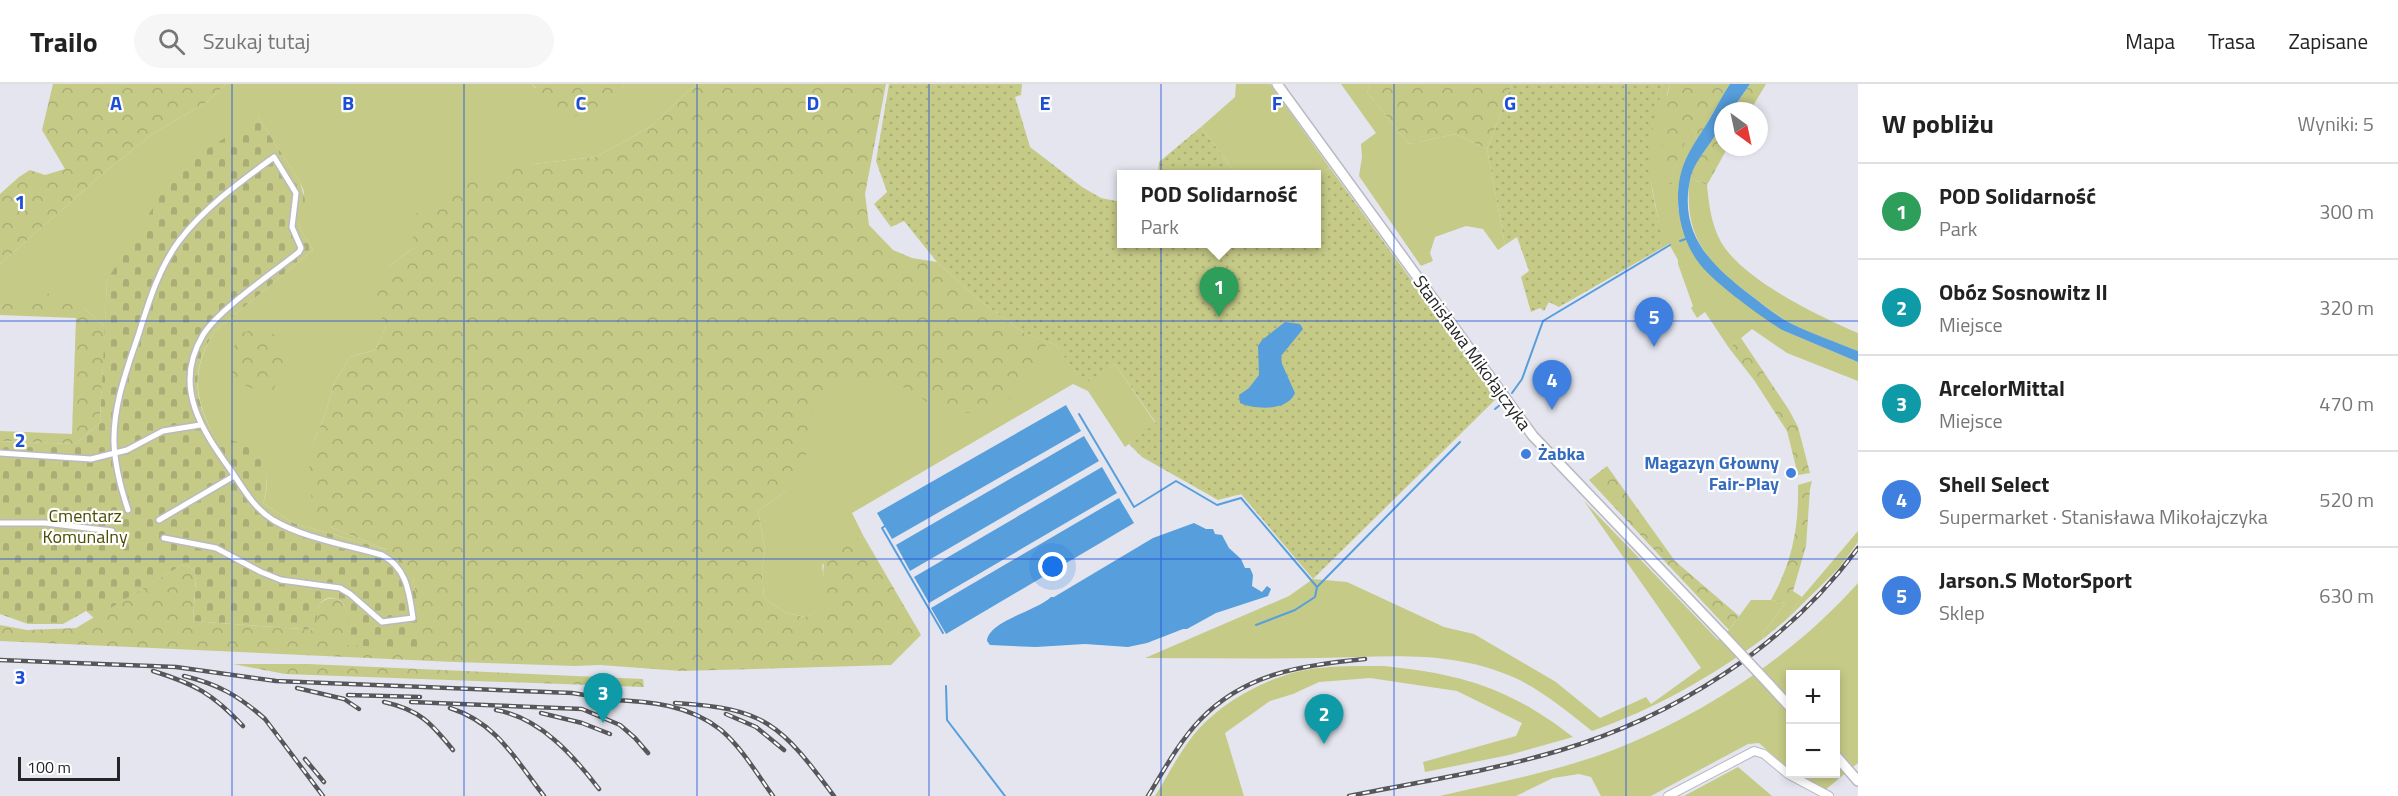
<!DOCTYPE html>
<html lang="pl">
<meta charset="utf-8">
<style>
body{margin:0;font-family:"Titillium Web",sans-serif;background:#f6f6f6;color:#222}
.controls{position:absolute;right:18px;bottom:18px;display:grid;overflow:hidden;border-radius:0px;box-shadow:0 3px 9px #0003}
.controls button{width:54px;height:54px;display:grid;place-items:center;padding:0;border:0;border-bottom:2px solid #e0e0e0;background:#fff;color:#222;font:30px sans-serif}
.compass{position:absolute;left:1714px;top:18px;width:54px;height:54px;border-radius:50%;background:#fff;box-shadow:0 3px 9px #0003;rotate:147deg}
.scale{position:absolute;left:18px;bottom:15px;width:102px;box-sizing:border-box;padding-left:6px;border:3px solid #252528;border-top:0;font-size:16px;line-height:21px;white-space:nowrap;color:#252528;-webkit-text-stroke:4px #fff;paint-order:stroke}
.you{position:absolute;left:1053px;top:483px;width:21px;height:21px;margin:-15px;border:4px solid #fff;border-radius:50%;background:#1a73e8;box-shadow:0 0 0 9px #1a73e833}
.badge{display:grid;place-items:center;width:39px;height:39px;border-radius:50%;background:#1a73e8;color:#fff;font-size:20px;font-weight:700}
.pin{position:absolute;translate:-50% -50px;filter:drop-shadow(0 2px 3px #0008)}
.pin::after{content:'';position:absolute;top:32px;width:21px;height:18px;background:inherit;clip-path:polygon(0 0,100% 0,50% 100%)}
.popup{position:absolute;left:1117px;top:86px;width:204px;height:78px;box-sizing:border-box;display:grid;place-content:center;border-radius:0px;background:#fff;filter:drop-shadow(0 2px 4px #0005);font-size:20px;white-space:nowrap;color:#767676}
.popup b{font-size:22px;color:#222}
.popup::after{content:'';position:absolute;left:50%;top:100%;margin-left:-12px;border:12px solid transparent;border-top-color:#fff}
.list{margin:0;padding:0;list-style:none}
h2{display:flex;justify-content:space-between;align-items:center;height:78px;margin:0;padding:0 24px;font-size:26px}
h2 small{font-size:20px;font-weight:400;color:#767676}
.list li{display:grid;grid-template-columns:39px 1fr auto;gap:18px;align-items:center;box-sizing:border-box;height:96px;padding:0 24px;border-top:2px solid #e0e0e0}
.list b{display:block;font-size:22px;white-space:nowrap}
.list p{margin:0;font-size:20px;white-space:nowrap;color:#767676}
.list em{font-size:20px;font-style:normal;color:#767676}
.icon{flex:none;width:33px;height:33px;fill:none;stroke:currentColor;stroke-width:2;stroke-linecap:round;stroke-linejoin:round}
.map{position:relative;flex:none;width:1858px;height:712px;overflow:hidden}
header{display:flex;align-items:center;gap:36px;box-sizing:border-box;height:84px;padding:0 30px;background:#fff;border-bottom:2px solid #e0e0e0}
header strong{font-size:28px}
nav{display:flex;gap:33px;margin-inline-start:auto;font-size:21px}
.search{width:420px;height:54px;background:#f6f6f6;display:flex;align-items:center;gap:15px;box-sizing:border-box;padding:0 21px;border-radius:33px;color:#767676;font-size:22px}
main{display:flex}
aside{flex:1;background:#fff}
.map>svg:first-child{display:block}
.green{fill:#c6ca87}
.forest{fill:url(#forest-crowns)}
.cemetery{fill:url(#cemetery-stones)}
.garden{fill:url(#garden-dots)}
.water{fill:#579edc}
.lines{fill:none;stroke-linecap:round;stroke-linejoin:round}
.stream{stroke:#579edc;stroke-width:2}
.pedestrian-casing{stroke:#b9b9c2;stroke-width:8}
.minor-casing{stroke:#b9b9c2;stroke-width:10}
.tertiary-casing{stroke:#b9b9c2;stroke-width:12}
.pedestrian{stroke:#fff;stroke-width:5}
.minor{stroke:#fff;stroke-width:8}
.tertiary{stroke:#fff;stroke-width:9}
.rail-casing{stroke:#57575b;stroke-width:4.5}
.rail{stroke:#fff;stroke-width:2;stroke-dasharray:7;stroke-linecap:butt}
.tertiary-bridge-casing{stroke:#b9b9c2;stroke-width:12;stroke-linecap:butt}
.tertiary-bridge{stroke:#fff;stroke-width:9}
.grid{fill:none;stroke:#1d4ed8;stroke-width:1.5;stroke-opacity:0.55}
.shop-dot{fill:#3f7fe0;stroke:#fff;stroke-width:2}
.labels{text-anchor:middle;stroke-width:4.5;stroke-linejoin:round;paint-order:stroke}
.street-label{font-size:18px;fill:#252528;stroke:#fff}
.shop-label{font-size:18px;font-weight:bold;fill:#366cbe;stroke:#fff;text-anchor:start}
.park-label{font-size:18px;fill:#4b4d02;stroke:#fff}
.grid-label{font-size:20px;text-anchor:middle;font-weight:bold;fill:#1d4ed8;stroke:#fff;stroke-width:4.5;stroke-linejoin:round;paint-order:stroke}
</style>
<header>
<strong>Trailo</strong>
<div class="search"><svg class="icon" aria-label="search" viewBox="0 0 24 24"><circle cx="10" cy="10" r="6"/><path d="M15 15l6 6"/></svg>Szukaj tutaj</div>
<nav><a>Mapa</a><a>Trasa</a><a>Zapisane</a></nav>
</header>
<main>
<div class="map">
<svg width="1858" height="712" viewBox="0 0 1858 712">
<defs>
<pattern id="forest-crowns" width="20" height="18" patternUnits="userSpaceOnUse" patternTransform="scale(1.5)"><rect width="20" height="18" fill="#c6ca87"/><path d="M2 6a3 3 0 1 1 6 0M12 15a3 3 0 1 1 6 0" fill="none" stroke="#aaad75"/></pattern>
<pattern id="cemetery-stones" width="16" height="16" patternUnits="userSpaceOnUse" patternTransform="scale(1.5)"><rect width="16" height="16" fill="#c6ca87"/><path d="M2 7V4a2 2 0 0 1 4 0v3zM10 15v-3a2 2 0 0 1 4 0v3z" fill="#aaad75"/></pattern>
<pattern id="garden-dots" width="8" height="8" patternUnits="userSpaceOnUse" patternTransform="scale(1.5)"><rect width="8" height="8" fill="#c6ca87"/><path d="M2 2h.1M6 6h.1" fill="none" stroke="#aaad75" stroke-width="1.8" stroke-linecap="round"/></pattern>
</defs>
<rect width="100%" height="100%" fill="#e4e5ee"/>
<g class="green">
<path d="M226,0H532L535,4L622,6L623,0H696L650,43L596,73L533,80L413,132V164L388,183L386,242L375,266L350,273L334,299L325,331L313,359L330,443L388,466L293,439L263,419C276,385 253,354 217,356C194,318 190,286 215,247L313,166L299,143L304,108L300,98L258,33L107,196L105,243L84,224L7,218L0,223V180L106,87L154,49L207,18Z"/>
<polygon points="1236,0 1270,0 1330,84 1317,92 1316,91 1236,90 1201,43 1235,13"/>
<polygon points="1341,0 1370,0 1367,8 1409,60 1455,50 1487,65 1505,161 1498,166 1483,145 1466,142 1435,153 1430,169 1433,177 1421,182 1359,92 1362,73 1361,60 1376,49"/>
<path d="M1663,0H1670L1667,10L1670,102L1678,70L1693,44L1697,56L1682,87L1678,105V124L1687,157L1782,246L1858,278V297L1787,269L1752,245L1729,264L1705,228L1697,234L1691,224L1693,222L1678,180V176L1669,160L1660,165C1662,130 1645,94 1649,59C1651,39 1658,19 1663,0Z"/>
<path d="M1690,94L1707,101C1709,121 1711,140 1721,158C1743,196 1818,232 1858,249V267C1836,258 1811,250 1790,239C1774,230 1760,218 1745,207C1704,176 1683,148 1690,94Z"/>
<polygon points="1024,249 1056,261 1084,299 1115,280 1156,340 1125,363 1088,307 1073,300 852,429 864,453 840,457 822,482 828,520 805,533 786,529 764,514 762,486 765,466 758,427 786,407 810,297"/>
<path d="M1584,417L1718,556L1729,546L1751,516H1771L1785,519L1762,551L1764,554C1711,593 1655,625 1592,647C1567,627 1542,606 1513,593C1449,565 1386,573 1319,574C1261,575 1203,574 1145,574L1289,512L1313,495L1347,498L1444,543L1474,550L1556,598L1600,634L1646,613L1651,620L1701,584Z"/>
<polygon points="1858,447 1858,458 1839,484 1786,536 1802,513"/>
<path d="M1858,499V679L1825,706L1797,690H1836V590H1790V686L1759,659L1748,660L1651,712H1601L1591,693L1579,690L1553,694L1516,712H1440C1499,698 1559,687 1616,665C1706,629 1793,572 1858,499Z"/>
<path d="M1384,582C1462,590 1510,604 1573,653L1509,671L1425,688L1423,678L1516,652L1522,639L1457,607L1370,594L1319,598L1293,610L1270,617L1225,649L1244,712H1155C1167,693 1178,671 1192,653C1216,622 1258,598 1296,588C1324,581 1355,582 1384,582Z"/>
<polygon points="1738,683 1772,712 1684,712"/>
</g>
<g class="forest">
<polygon points="53,0 226,0 207,18 154,49 106,87 0,180 0,110 19,93 30,86 45,91 65,85 42,46"/>
<polygon points="532,0 623,0 622,6 610,24 565,34"/>
<path d="M696,0H886L865,110L869,141L893,166L912,174L937,178L979,216L1024,249L1048,258L1012,314L985,329L944,328L883,291L833,304L816,312L805,377L786,407L758,427L765,466L762,486L764,514L786,529L805,533L827,520C824,499 816,470 840,457C846,454 857,454 864,453L921,551L891,581L681,587L600,581L575,582L454,578L0,557V541L27,546L76,544L180,482L185,481L193,485L196,492L193,537L314,546L319,520C330,510 343,513 347,528L425,566L413,494L388,466L330,443L312,422L309,380L313,359L325,331L334,299L350,273L375,266L386,242L374,219L388,183L413,164V132L433,117L480,94L533,80L596,73L650,43Z"/>
<polygon points="1370,0 1512,0 1487,65 1455,50 1409,60 1367,8"/>
<path d="M1670,0H1730L1697,56L1693,45C1681,65 1673,81 1671,104C1658,72 1661,33 1670,0Z"/>
<polygon points="1750,0 1766,0 1750,27 1731,27"/>
<polygon points="1723,39 1723,63 1728,63 1707,101 1690,94 1695,80"/>
<polygon points="51,209 84,224 105,243 100,339 75,360 0,357 0,347 72,350 76,234 0,231 0,223 7,218"/>
<polygon points="260,244 278,252 286,282 273,306 259,308 234,296 230,277 238,250"/>
<polygon points="1741,254 1789,326 1798,343 1810,389 1798,391 1787,347 1754,296 1729,264"/>
<polygon points="1607,382 1675,477 1739,532 1729,546 1589,396"/>
<path d="M1812,397L1810,405L1806,462L1793,507L1802,513L1786,536L1764,554L1762,551L1785,519L1771,516C1792,479 1799,443 1798,401Z"/>
<polygon points="233,580 308,580 643,595 644,603 285,590"/>
</g>
<path class="cemetery" d="M258,33L300,98L305,116L299,143L313,166L215,247C190,285 193,318 217,355C256,355 275,383 263,419L293,439L388,466L400,474L413,494L426,566L347,561C347,548 352,520 337,515C329,512 324,515 319,520L315,546L193,537L196,492L193,485L185,481L180,482L94,534L86,527L63,540H28L0,530V357L75,360L100,339L107,196L179,83Z"/>
<g class="garden">
<polygon points="889,0 1022,0 1021,11 1015,13 1030,63 1082,103 1101,114 1121,118 1122,160 1316,160 1317,92 1330,84 1497,314 1313,495 1241,410 1218,416 1142,373 1129,360 1156,339 1115,280 1084,300 1056,261 1024,249 979,216 937,178 904,137 891,143 874,120 887,108 876,77"/>
<polygon points="1512,0 1663,0 1649,60 1652,105 1661,150 1660,164 1669,160 1559,223 1549,218 1544,227 1540,224 1531,228 1521,193 1529,187 1517,153 1505,161 1487,65"/>
<polygon points="1201,43 1236,90 1158,90 1159,78"/>
</g>
<g class="water">
<path d="M1730,0H1750L1731,27H1723C1723,53 1695,70 1690,96C1679,150 1710,180 1749,210C1762,220 1775,231 1790,239C1812,250 1836,258 1858,267V278L1782,246C1760,232 1720,203 1703,184C1681,159 1673,119 1681,89C1686,69 1699,53 1709,36C1716,24 1722,12 1730,0Z"/>
<path d="M1285,238L1300,240L1303,245L1281,272L1282,280L1295,309C1288,327 1256,326 1240,319L1239,311L1249,304L1259,291L1258,262L1262,256Z"/>
<polygon points="1066,321 1081,347 892,455 877,429"/>
<polygon points="1084,352 1099,377 910,487 896,461"/>
<polygon points="1102,383 1117,409 929,519 914,493"/>
<polygon points="1119,414 1134,439 946,550 931,524"/>
<path d="M1194,439L1206,445H1213L1215,450L1222,451L1229,464L1241,475L1245,484H1250L1253,491L1252,502L1262,508L1267,502L1271,505L1268,512L1216,529L1187,545H1183L1147,559L1128,563L1085,560L1036,563L990,561L987,557C988,537 1037,527 1051,513H1054L1153,454Z"/>
</g>
<g class="lines">
<g class="stream">
<polyline points="1680,157 1688,154"/>
<polyline points="1512,309 1522,295 1543,237 1670,161"/>
<polyline points="1495,325 1500,321"/>
<polyline points="1079,330 1134,423 1176,397 1217,421 1241,414 1317,503"/>
<polyline points="885,442 882,444 943,549"/>
<polyline points="1256,541 1295,526 1315,513 1317,503 1460,358"/>
<polyline points="946,602 947,636 1005,712"/>
</g>
<g class="pedestrian-casing">
<g id="pedestrian">
<polyline points="0,369 91,375 127,366 163,347 200,341"/>
<path d="M128,426C121,405 115,382 114,359C113,321 127,285 139,249C149,217 159,184 179,157C205,123 240,98 274,73L296,109L292,143L301,164L299,168C273,189 219,225 203,251C172,303 202,346 232,388C244,406 254,424 273,436C303,454 348,461 382,471C407,484 409,508 413,534L382,538L350,510L340,504L281,496L261,488L216,464L164,454"/>
<polyline points="159,436 234,392"/>
<polyline points="0,439 45,439 112,447"/>
</g>
</g>
<g class="minor-casing">
<polyline id="minor" points="1668,712 1754,667 1764,670 1788,690 1829,712"/>
</g>
<g class="tertiary-casing">
<g id="tertiary">
<polyline points="1277,0 1533,352 1723,551"/>
<polyline points="1768,599 1790,623"/>
<polyline points="1836,672 1858,697"/>
</g>
</g>
<use href="#pedestrian" class="pedestrian"/>
<use href="#minor" class="minor"/>
<use href="#tertiary" class="tertiary"/>
<g class="rail-casing">
<g id="rail">
<polyline points="0,576 176,583 276,597 572,609 617,616"/>
<path d="M153,587C195,600 213,610 243,642"/>
<path d="M184,592C218,600 239,612 265,635L323,712"/>
<polyline points="297,604 344,615 359,625"/>
<polyline points="348,611 420,613"/>
<path d="M611,616C649,617 690,621 721,646C742,664 757,690 773,712"/>
<path d="M384,618C420,626 431,639 453,666"/>
<polyline points="411,618 582,625 620,641 635,654 648,669"/>
<path d="M675,619C766,624 781,641 834,712"/>
<path d="M450,624C497,639 515,675 544,712"/>
<path d="M496,626C540,634 573,671 599,705"/>
<polyline points="541,629 582,639 610,650"/>
<polyline points="726,630 756,643 784,666"/>
<polyline points="305,675 324,698"/>
<path d="M1148,712C1164,686 1179,658 1200,636C1245,589 1303,581 1365,575"/>
<path d="M1349,712C1418,698 1490,687 1558,667C1674,633 1785,563 1858,464"/>
</g>
</g>
<use href="#rail" class="rail"/>
<g class="tertiary-bridge-casing">
<polyline id="tertiary-bridge" points="1723,551 1768,599"/>
</g>
<use href="#tertiary-bridge" class="tertiary-bridge"/>
</g>
<path class="grid" d="M232,0V712M464,0V712M697,0V712M929,0V712M1161,0V712M1394,0V712M1626,0V712M0,237H1858M0,475H1858"/>
<g class="shop-dot">
<circle cx="1526" cy="370" r="6"/>
<circle cx="1791" cy="389" r="6"/>
</g>
<g class="labels">
<g class="street-label">
<text transform="translate(1472 269) rotate(54)" y="6">Stanisława Mikołajczyka</text>
</g>
<g class="shop-label">
<text x="1538" y="376">Żabka</text>
<text x="1779" y="385" text-anchor="end">Magazyn Głowny<tspan x="1779" dy="21">Fair-Play</tspan></text>
</g>
<g class="park-label">
<text x="85" y="438">Cmentarz<tspan x="85" dy="21">Komunalny</tspan></text>
</g>
</g>
<g class="grid-label">
<text x="116" y="26">A</text>
<text x="348" y="26">B</text>
<text x="581" y="26">C</text>
<text x="813" y="26">D</text>
<text x="1045" y="26">E</text>
<text x="1277" y="26">F</text>
<text x="1510" y="26">G</text>
<text x="20" y="125">1</text>
<text x="20" y="363">2</text>
<text x="20" y="600">3</text>
</g>
</svg>
<div class="controls">
<button>+</button>
<button>−</button>
</div>
<svg class="compass" viewBox="-18 -18 36 36"><path d="M0-13l5 13h-10z" fill="#e53935"/><path d="M0 13l5-13h-10z" fill="#767676"/></svg>
<div class="scale">100 m</div>
<div class="you"></div>
<div class="pin badge" style="left:1219px;top:233px;background:#2e9e5b">1</div>
<div class="popup"><b>POD Solidarność</b>Park</div>
<div class="pin badge" style="left:1324px;top:660px;background:#0f9aa8">2</div>
<div class="pin badge" style="left:603px;top:639px;background:#0f9aa8">3</div>
<div class="pin badge" style="left:1552px;top:326px;background:#3f7fe0">4</div>
<div class="pin badge" style="left:1654px;top:263px;background:#3f7fe0">5</div>
</div>
<aside>
<h2>W pobliżu<small>Wyniki: 5</small></h2>
<ul class="list">
<li><span class="badge" style="background:#2e9e5b">1</span><div><b>POD Solidarność</b><p>Park</p></div><em>300 m</em></li>
<li><span class="badge" style="background:#0f9aa8">2</span><div><b>Obóz Sosnowitz II</b><p>Miejsce</p></div><em>320 m</em></li>
<li><span class="badge" style="background:#0f9aa8">3</span><div><b>ArcelorMittal</b><p>Miejsce</p></div><em>470 m</em></li>
<li><span class="badge" style="background:#3f7fe0">4</span><div><b>Shell Select</b><p>Supermarket · Stanisława Mikołajczyka</p></div><em>520 m</em></li>
<li><span class="badge" style="background:#3f7fe0">5</span><div><b>Jarson.S MotorSport</b><p>Sklep</p></div><em>630 m</em></li>
</ul>
</aside>
</main>
